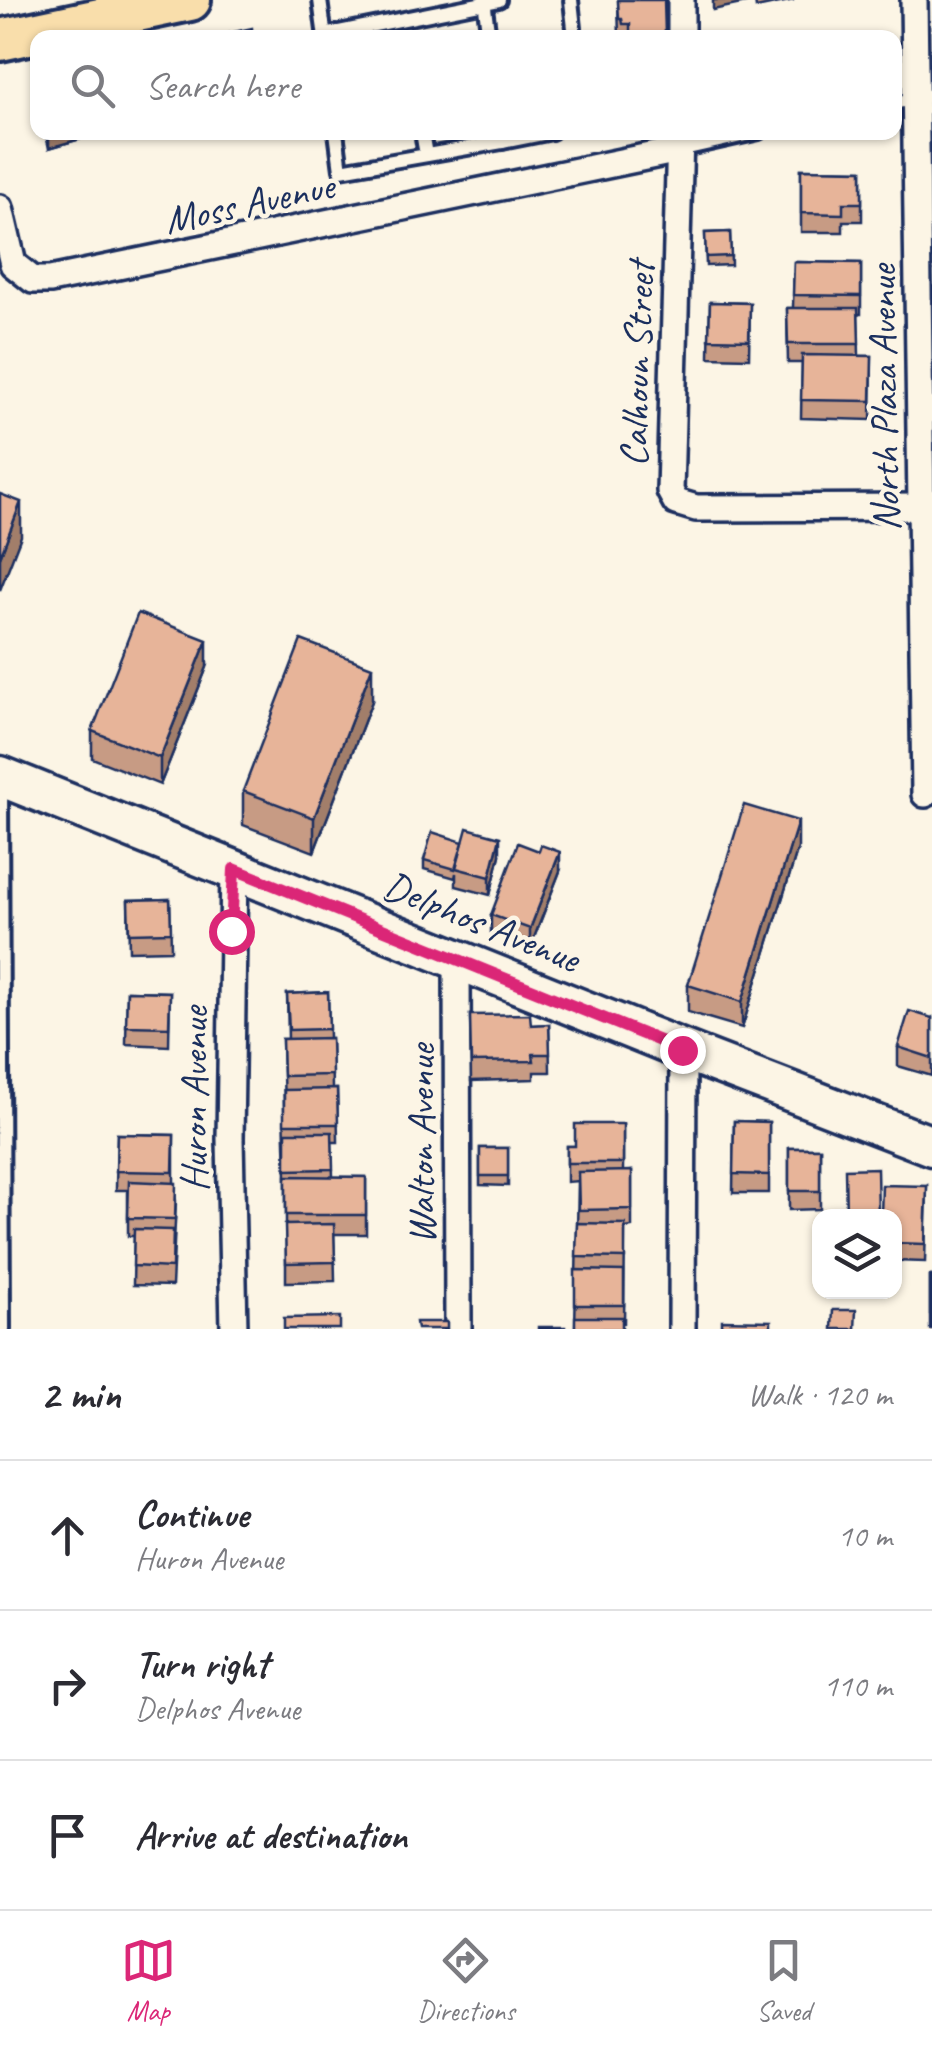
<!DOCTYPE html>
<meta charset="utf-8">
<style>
body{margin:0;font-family:Caveat,sans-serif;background:#f2f2f3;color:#2b2b33}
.controls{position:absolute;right:30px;bottom:30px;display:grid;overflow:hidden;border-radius:20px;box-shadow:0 2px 8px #0004}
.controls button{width:90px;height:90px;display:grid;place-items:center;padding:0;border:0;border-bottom:2px solid #e1e1e2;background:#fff;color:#2b2b33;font:50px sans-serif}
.stop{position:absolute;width:30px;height:30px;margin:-22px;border:8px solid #db2777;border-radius:50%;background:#fff}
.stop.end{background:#db2777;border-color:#fff;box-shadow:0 2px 10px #0008}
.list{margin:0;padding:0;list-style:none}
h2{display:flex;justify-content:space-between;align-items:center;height:130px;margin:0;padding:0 40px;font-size:42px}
h2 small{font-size:32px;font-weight:400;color:#7c7c81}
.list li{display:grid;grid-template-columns:65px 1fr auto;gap:30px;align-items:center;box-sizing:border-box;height:150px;padding:0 40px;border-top:2px solid #e1e1e2}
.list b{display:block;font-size:38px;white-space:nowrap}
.list p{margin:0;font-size:32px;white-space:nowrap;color:#7c7c81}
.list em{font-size:32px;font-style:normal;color:#7c7c81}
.icon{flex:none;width:55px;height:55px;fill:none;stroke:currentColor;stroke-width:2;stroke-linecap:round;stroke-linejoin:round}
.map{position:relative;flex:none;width:932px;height:1329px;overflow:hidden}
.search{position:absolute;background:#fff;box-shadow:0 2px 8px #0004;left:30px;right:30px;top:30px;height:110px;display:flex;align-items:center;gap:25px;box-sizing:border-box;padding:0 35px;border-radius:20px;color:#7c7c81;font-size:38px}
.sheet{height:580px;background:#fff}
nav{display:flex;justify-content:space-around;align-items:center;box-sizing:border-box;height:140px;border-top:2px solid #e1e1e2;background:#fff;font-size:28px;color:#7c7c81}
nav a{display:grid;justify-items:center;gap:5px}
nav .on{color:#db2777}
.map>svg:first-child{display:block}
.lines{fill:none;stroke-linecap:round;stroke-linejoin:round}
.lane-casing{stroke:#1b2f5e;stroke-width:20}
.street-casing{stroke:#1b2f5e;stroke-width:32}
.secondary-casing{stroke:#1b2f5e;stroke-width:45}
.primary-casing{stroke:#1b2f5e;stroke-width:48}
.lane{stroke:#fcf5e5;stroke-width:12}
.street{stroke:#fcf5e5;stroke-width:25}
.secondary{stroke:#fcf5e5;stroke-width:38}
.primary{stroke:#f9deab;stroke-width:40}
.wall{fill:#c79b84;stroke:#1b2f5e;stroke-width:2.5}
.shaded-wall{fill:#a27e6b;stroke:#1b2f5e;stroke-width:2.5}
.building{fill:#e7b499;stroke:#1b2f5e;stroke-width:2.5}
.route{stroke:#db2777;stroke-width:12}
.labels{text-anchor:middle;stroke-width:9;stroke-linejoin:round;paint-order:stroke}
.street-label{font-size:40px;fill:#1b2f5e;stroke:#fcf5e5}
</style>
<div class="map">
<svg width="932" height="1329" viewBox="0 0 932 1329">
<rect width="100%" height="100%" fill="#fcf5e5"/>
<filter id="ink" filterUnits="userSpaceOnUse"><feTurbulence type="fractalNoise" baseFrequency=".01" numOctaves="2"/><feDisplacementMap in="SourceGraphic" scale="20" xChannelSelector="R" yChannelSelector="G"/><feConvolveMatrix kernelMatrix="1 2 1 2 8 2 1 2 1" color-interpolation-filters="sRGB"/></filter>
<g filter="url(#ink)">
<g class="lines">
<g class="lane-casing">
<g id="lane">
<polyline points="320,0 325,38"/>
<polyline points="484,0 489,38"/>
<polyline points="571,0 575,38"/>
<polyline points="324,35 499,0"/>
<polyline points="894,103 932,95"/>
<polyline points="336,132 341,170 502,142 501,132"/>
<polyline points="422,132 426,155"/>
<polyline points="502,142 552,132"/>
<polyline points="679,150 759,132"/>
<polyline points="1,782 3,1329"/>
</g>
</g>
<g class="street-casing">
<g id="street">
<polyline points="914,0 925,794"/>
<polyline points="681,38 681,0"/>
<polyline points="680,136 670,491 676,502 696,508 932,507"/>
<polyline points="0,208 13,264 33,280 50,280 679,150"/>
<polyline points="457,959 458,1329"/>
<polyline points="234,1329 230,1139 234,869"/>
<polyline points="682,1329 683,1050"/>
</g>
</g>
<g class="secondary-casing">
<polyline id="secondary" points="0,776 683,1050 932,1146"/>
</g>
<g class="primary-casing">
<polyline id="primary" points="0,40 190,0"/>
</g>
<use href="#lane" class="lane"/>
<use href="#street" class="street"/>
<use href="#secondary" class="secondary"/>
<use href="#primary" class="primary"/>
</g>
<g class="wall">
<polygon points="618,0 664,0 665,38 619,38"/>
<polygon points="755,0 794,0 756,8"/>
<polygon points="38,75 38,107 34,95 34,76"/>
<polygon points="45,132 87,132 87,137 49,148"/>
<polygon points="801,169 862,170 862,221 843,221 843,232 801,232"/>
<polygon points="730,232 731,265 706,266 705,233"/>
<polygon points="794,262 861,263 861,314 858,314 859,356 872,356 871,420 801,418 802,363 788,363 787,308 793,308"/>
<polygon points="710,302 750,303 749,358 709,357"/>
<polygon points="207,667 160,785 92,758 92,731"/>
<polygon points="372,701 314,852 243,825 243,791"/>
<polygon points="463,842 500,855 490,895 456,886 456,873 455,878 424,869 424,860"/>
<polygon points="798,848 742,1028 688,1012 688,985"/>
<polygon points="560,871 530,948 491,933 491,915"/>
<polygon points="170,899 171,950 129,951 128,900"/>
<polygon points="127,991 170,992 169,1046 126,1044"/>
<polygon points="328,992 329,1038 331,1038 332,1089 337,1089 338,1142 332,1142 333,1177 366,1177 366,1234 334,1234 335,1281 286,1282 286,1176 282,1039 288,1039 287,994"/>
<polygon points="470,1015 531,1025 549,1024 550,1072 534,1072 534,1079 471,1081"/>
<polygon points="932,1018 932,1076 898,1066 898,1047"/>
<polygon points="734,1121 769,1122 769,1193 733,1193"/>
<polygon points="623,1124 623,1172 632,1171 632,1227 625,1228 624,1323 575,1329 578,1181 567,1182 567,1146 575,1146"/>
<polygon points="117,1134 174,1135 174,1183 176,1201 172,1286 133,1285 134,1236 128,1236 128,1190 116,1190"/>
<polygon points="480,1148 508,1148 508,1186 480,1185"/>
<polygon points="789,1148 820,1148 820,1209 789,1210"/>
<polygon points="927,1186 925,1262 894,1261 894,1216"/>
<rect x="930" y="1276" width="2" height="53"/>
</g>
<g class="shaded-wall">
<polygon points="713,0 746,0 746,3 713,10"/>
<polygon points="49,132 87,132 87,137 49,148"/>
<polygon points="138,132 154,132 138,137"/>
<polygon points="21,502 21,536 0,590 0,557"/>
<polygon points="207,640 207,667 160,785 160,758"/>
<polygon points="372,667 372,701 314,852 314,818"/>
<polygon points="798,821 798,848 742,1028 742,1002"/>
<polygon points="500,837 500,855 490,895 490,877"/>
<polygon points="560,852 560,871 530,948 530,929"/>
</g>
<g class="building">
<polygon points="618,0 664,0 665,34 630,35 630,24 623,24 622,19 619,19"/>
<polygon points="252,28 253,38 216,38 216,36"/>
<polygon points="801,169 862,170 862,203 843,203 843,214 801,213"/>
<polygon points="730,232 731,256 706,257 705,233"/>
<polygon points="794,262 861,263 861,296 793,295"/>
<polygon points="710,302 750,303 749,340 709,339"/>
<polygon points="787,308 858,308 859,344 788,344"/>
<polygon points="802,355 872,356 871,401 801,400"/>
<polygon points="0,494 21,502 0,557"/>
<polygon points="138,613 207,640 160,758 92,731"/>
<polygon points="301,640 372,667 314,818 243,791"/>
<polygon points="744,805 798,821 742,1002 688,985"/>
<polygon points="467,828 500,837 490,877 456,868"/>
<polygon points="432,832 463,842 455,869 424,860"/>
<polygon points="518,843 539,851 541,845 560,852 530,929 491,915"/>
<polygon points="170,899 171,932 129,933 128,900"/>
<polygon points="127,991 170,992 169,1027 126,1026"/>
<polygon points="328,992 329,1029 289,1030 287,994"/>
<polygon points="909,1011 932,1018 932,1058 898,1047"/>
<polygon points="530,1014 531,1025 549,1024 550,1054 533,1054 534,1061 471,1062 470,1015"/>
<polygon points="331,1038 332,1075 283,1076 282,1039"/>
<polygon points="337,1089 338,1124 284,1124 284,1090"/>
<polygon points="734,1121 769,1122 769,1175 733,1174"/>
<polygon points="575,1124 623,1124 623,1163 567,1163 567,1146 575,1146"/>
<polygon points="286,1132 332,1132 333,1169 286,1170"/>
<polygon points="117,1134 174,1135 173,1172 116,1171"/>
<rect x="480" y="1148" width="28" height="28"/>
<rect x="789" y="1148" width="31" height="43"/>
<polygon points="877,1168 878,1216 846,1216 845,1169"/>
<polygon points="632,1171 632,1209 579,1210 578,1172"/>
<polygon points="286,1176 366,1177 366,1215 286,1215"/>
<polygon points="129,1181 176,1183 175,1219 128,1218"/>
<polygon points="882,1185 927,1186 925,1244 894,1243 894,1216 881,1216"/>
<polygon points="577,1223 625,1224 625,1258 576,1257"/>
<polygon points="334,1224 335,1262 286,1263 285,1225"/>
<polygon points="134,1229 173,1230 172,1268 133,1266"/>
<polygon points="575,1270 624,1271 624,1305 575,1305"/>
<rect x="930" y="1276" width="2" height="38"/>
<polygon points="833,1310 856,1310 855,1329 832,1329"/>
<polygon points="340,1317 340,1329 284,1329 284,1318"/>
<rect x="575" y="1317" width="47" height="12"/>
<polygon points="722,1320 771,1321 771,1329 722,1329"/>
<polygon points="416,1322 447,1322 447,1329 417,1329"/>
<rect x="538" y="1327" width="27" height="2"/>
</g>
</g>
<g class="lines" filter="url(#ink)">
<polyline class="route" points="231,931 234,869 682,1050"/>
</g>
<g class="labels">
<g class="street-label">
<text transform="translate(249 202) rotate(-12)" y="14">Moss Avenue</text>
<text transform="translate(636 364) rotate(-88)" y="14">Calhoun Street</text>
<text transform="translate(883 398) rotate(-91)" y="14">North Plaza Avenue</text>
<text transform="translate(482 921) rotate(22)" y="14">Delphos Avenue</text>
<text transform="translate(193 1099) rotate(-90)" y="14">Huron Avenue</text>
<text transform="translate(420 1144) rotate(-90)" y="14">Walton Avenue</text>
</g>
</g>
</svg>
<div class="controls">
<button><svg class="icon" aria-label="layers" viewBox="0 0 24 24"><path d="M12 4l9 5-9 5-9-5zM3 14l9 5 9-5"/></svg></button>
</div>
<div class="stop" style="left:231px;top:931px"></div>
<div class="stop end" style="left:682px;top:1050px"></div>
<div class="search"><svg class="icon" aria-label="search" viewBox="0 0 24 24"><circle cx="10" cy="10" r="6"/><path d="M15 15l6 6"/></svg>Search here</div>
</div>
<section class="sheet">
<h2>2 min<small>Walk · 120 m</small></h2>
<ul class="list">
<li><svg class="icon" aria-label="ahead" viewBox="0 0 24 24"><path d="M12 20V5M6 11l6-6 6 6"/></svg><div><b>Continue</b><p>Huron Avenue</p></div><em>10 m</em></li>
<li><svg class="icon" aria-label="right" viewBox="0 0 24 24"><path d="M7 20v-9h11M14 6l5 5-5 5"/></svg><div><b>Turn right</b><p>Delphos Avenue</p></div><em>110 m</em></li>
<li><svg class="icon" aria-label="arrive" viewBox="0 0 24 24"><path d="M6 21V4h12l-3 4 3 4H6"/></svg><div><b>Arrive at destination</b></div></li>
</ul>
</section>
<nav>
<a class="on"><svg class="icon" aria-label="map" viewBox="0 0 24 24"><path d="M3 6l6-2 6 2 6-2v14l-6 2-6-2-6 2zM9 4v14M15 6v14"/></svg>Map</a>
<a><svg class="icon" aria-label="directions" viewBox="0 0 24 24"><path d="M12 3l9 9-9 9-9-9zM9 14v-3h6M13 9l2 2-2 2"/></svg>Directions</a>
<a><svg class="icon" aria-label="saved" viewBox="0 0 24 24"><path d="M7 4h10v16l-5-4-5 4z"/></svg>Saved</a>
</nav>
